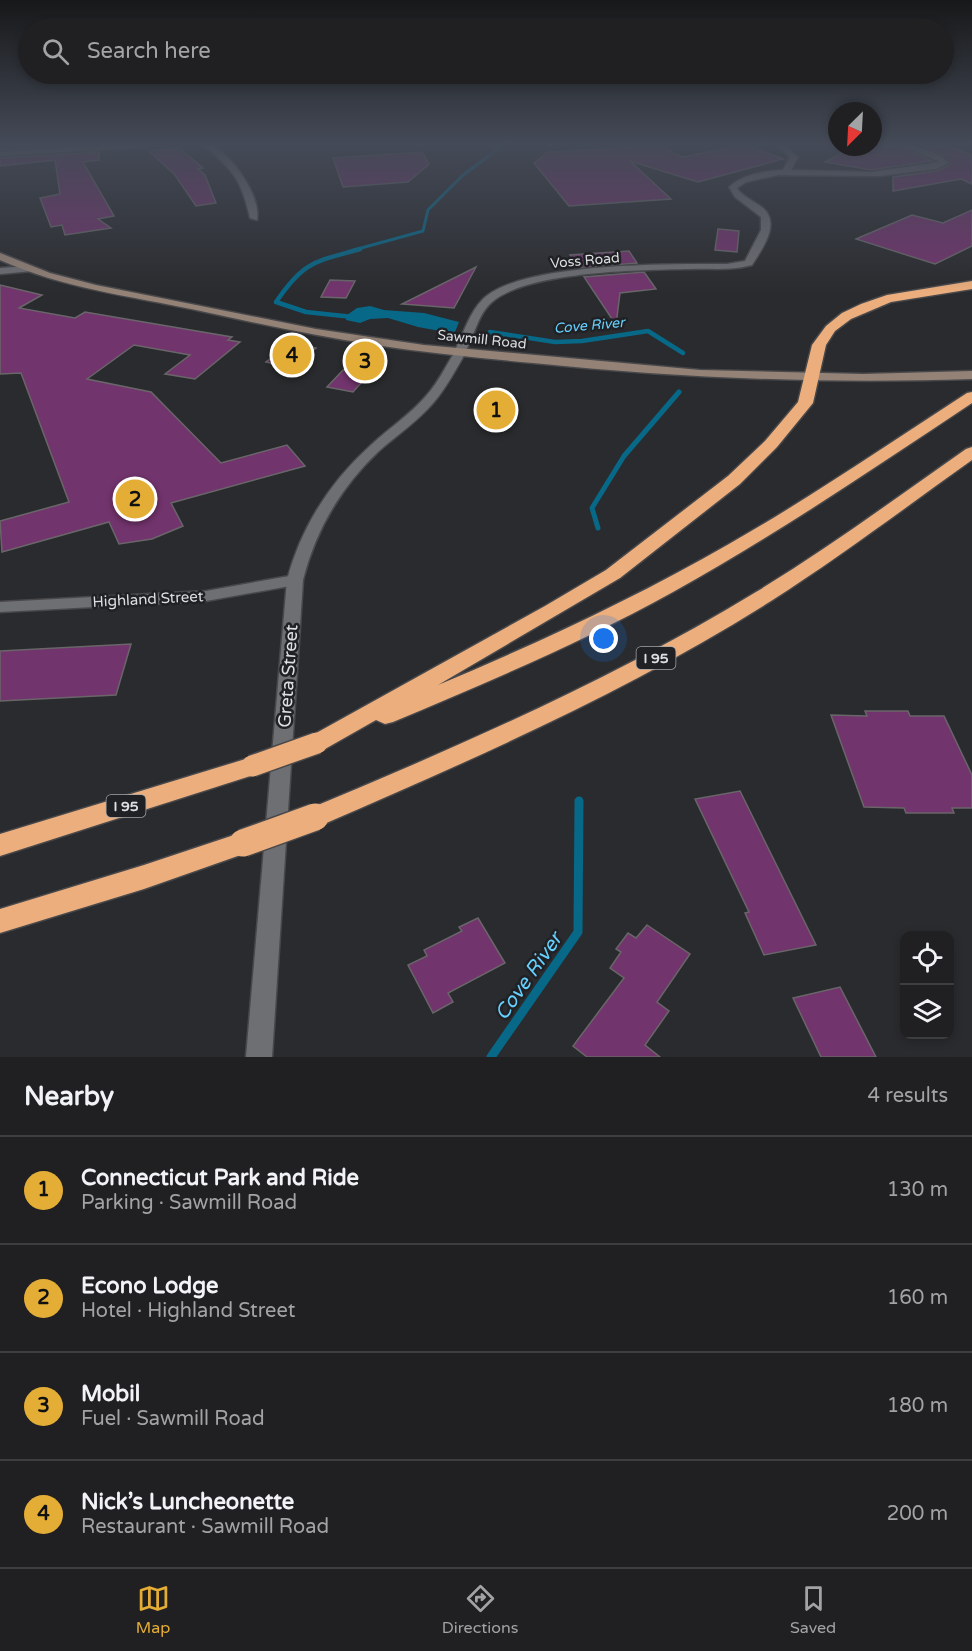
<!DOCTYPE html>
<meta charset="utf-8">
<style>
body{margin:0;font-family:"Varela Round",sans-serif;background:#2d2d2f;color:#f1f3f6}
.controls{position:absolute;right:18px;bottom:18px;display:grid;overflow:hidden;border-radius:12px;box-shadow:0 3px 9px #0003}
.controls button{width:54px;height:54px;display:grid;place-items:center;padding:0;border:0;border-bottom:2px solid #3d3e40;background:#202022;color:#f1f3f6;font:30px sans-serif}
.compass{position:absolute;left:828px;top:102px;width:54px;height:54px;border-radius:50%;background:#202022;box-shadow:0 3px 9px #0003;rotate:204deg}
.you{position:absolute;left:604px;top:639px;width:21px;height:21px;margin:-15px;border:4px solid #fff;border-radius:50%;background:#1a73e8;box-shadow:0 0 0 9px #1a73e833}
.badge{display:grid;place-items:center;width:39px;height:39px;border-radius:50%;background:#e4ad35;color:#111;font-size:20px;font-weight:700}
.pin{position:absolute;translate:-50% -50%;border:3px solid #fff;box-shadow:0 2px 6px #0006}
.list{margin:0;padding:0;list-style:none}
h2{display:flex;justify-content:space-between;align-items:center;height:78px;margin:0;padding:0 24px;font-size:26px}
h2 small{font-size:20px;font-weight:400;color:#a2a3a5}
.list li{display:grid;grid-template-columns:39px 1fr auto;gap:18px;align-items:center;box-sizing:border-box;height:108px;padding:0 24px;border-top:2px solid #3d3e40}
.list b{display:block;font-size:22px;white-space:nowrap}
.list p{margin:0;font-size:20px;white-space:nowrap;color:#a2a3a5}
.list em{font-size:20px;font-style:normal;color:#a2a3a5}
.icon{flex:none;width:33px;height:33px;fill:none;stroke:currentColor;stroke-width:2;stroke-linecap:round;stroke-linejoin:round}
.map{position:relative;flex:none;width:972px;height:1057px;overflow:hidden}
.search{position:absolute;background:#202022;box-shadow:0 3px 9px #0003;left:18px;right:18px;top:18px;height:66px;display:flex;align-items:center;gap:15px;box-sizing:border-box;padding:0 21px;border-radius:33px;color:#a2a3a5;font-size:22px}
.sheet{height:510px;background:#202022}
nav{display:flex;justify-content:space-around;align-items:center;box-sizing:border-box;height:84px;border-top:2px solid #3d3e40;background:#202022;font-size:16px;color:#a2a3a5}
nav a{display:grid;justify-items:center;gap:3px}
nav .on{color:#e4ad35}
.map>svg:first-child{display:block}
.water{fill:#076888}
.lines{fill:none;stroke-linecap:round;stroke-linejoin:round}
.stream-far3{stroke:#076888;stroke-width:3}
.stream-far2{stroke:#076888;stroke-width:4.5}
.stream-far1{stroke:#076888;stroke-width:5}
.stream{stroke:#076888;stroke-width:9}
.building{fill:#72346d;stroke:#696669;stroke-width:1.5}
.minor-casing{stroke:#48484b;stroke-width:3}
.tertiary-casing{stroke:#48484b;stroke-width:3}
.secondary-casing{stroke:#48484b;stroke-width:3}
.motorway-casing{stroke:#48484b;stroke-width:3}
.minor{fill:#6e6f73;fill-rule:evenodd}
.tertiary{fill:#6e6f73;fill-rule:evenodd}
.secondary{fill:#948276;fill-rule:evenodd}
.motorway{fill:#ecae7d;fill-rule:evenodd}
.motorway-bridge-far1-casing{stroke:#48484b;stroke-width:24;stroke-linecap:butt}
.motorway-bridge-casing{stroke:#48484b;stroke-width:30;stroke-linecap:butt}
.motorway-bridge-far1{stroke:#ecae7d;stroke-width:21}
.motorway-bridge{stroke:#ecae7d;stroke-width:27}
.labels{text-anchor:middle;stroke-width:5;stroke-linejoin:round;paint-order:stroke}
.far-street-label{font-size:14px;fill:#dddee0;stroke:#202125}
.far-water-label{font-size:14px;font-style:italic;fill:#66d0fe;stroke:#202125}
.shield{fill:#202125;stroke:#a4a5a8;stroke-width:1.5}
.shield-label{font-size:14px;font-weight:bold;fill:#dddee0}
.street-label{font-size:15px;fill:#dddee0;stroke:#202125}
.near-street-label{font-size:18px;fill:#dddee0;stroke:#202125}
.near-water-label{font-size:20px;font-style:italic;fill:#66d0fe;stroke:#202125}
</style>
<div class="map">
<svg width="972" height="1057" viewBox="0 0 972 1057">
<rect width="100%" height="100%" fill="#2a2b2e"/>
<polygon class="water" points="370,306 384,310 424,313 459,322 455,332 451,333 418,327 388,318 370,319 360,323 346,320 347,315 357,308"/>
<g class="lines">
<polyline class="stream-far3" points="354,250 423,231 428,210 462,176 503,145"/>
<g class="stream-far2">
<path d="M353,317L306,312L276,302C304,261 314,262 360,249"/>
<polyline points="490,332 555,342 582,341 648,331 683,353"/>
</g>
<polyline class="stream-far1" points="598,528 592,508 624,456 679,392"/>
<polyline class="stream" points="491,1057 578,932 579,801"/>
</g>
<g class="building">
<polygon points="0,145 79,145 0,150"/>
<polygon points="746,145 783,159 698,182 630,161 671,199 569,206 534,163 548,152 661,146 682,157"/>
<polygon points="854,147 899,147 932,161 871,170 825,162"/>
<polygon points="925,147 949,147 972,155 972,184 961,179 893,191 893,177 936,171 951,164 940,154"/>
<polygon points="179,148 203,168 198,169 205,175 216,203 196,206 175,175 149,151"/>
<polygon points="99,152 99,160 83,162 114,216 98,219 111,228 65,235 62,225 51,227 40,198 60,194 55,160 0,166 0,158"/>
<polygon points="422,152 429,164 408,182 343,187 333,158"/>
<polygon points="972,210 972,246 935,264 856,239 912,215 943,223"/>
<polygon points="718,229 739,231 737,252 715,250"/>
<polygon points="629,251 637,263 578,268 570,255"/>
<polygon points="476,267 454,308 402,304"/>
<polygon points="644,272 656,289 620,293 616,325 584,277"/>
<polygon points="330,280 355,281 346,298 321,297"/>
<polygon points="0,285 42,295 19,308 75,318 85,312 232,337 228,340 240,342 195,379 165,374 190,355 134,345 87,379 151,392 221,463 287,445 305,466 171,503 183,526 152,539 119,544 109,522 2,552 0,521 69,502 21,373 0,374"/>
<polygon points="293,342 316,348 289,368 266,362"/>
<polygon points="343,370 351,372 368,375 353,392 327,387"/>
<polygon points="131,644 116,695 0,701 0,651"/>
<polygon points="865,711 908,711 910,716 944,716 972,775 972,808 952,808 954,813 906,813 904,808 864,807 831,715 867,716"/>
<polygon points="740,791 816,945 764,955 745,913 749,912 695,799"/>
<polygon points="478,918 505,963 448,993 453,1002 433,1013 408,965 427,956 424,950 462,931 459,927"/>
<polygon points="647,925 690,954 657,1002 669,1011 645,1045 660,1057 587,1057 573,1046 624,978 610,968 621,952 616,949 628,933 636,938"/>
<polygon points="840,987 876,1057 821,1057 793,998"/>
</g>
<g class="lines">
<g class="minor-casing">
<g id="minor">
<polygon points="112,145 149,145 145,147 0,156 0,152"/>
<path d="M204,145H213C233,158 261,195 257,220L250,218C241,178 233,171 204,145Z"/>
<path d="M775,145H784L798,157L791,170L871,172L940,162L900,145C915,145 939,152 949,163L936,169L879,176L778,175L746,182L737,188L739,191C746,198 755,202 763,208C781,224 762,249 752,265C731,271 711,268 689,269C641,270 528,271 492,302C477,315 474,338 464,354L460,355L454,352C463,335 469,313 483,299C521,262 673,264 727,264L745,261L761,230V217L735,197L729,187C743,174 764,171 783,170L790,157Z"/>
<polygon points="30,266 33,267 33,271 0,274 0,268"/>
<polygon points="295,575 303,580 301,584 206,601 0,612 0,602 206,591"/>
</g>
</g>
<g class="tertiary-casing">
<path id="tertiary" d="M460,349L466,352C456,369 447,387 434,402C418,421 397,435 379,451C341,487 316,529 303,580L272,1057H246L287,580C301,527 330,482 371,445C389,428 410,415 426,396C439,382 446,365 456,350Z"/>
</g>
<g class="secondary-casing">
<path id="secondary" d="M0,253L50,273L96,285L316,329L424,345L700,370L863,374L972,371V379C825,384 679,378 533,363C480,358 427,353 375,345C315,336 255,323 196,310C129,296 63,288 0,260Z"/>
</g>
<g class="motorway-casing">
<g id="motorway">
<path d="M972,281V289L891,302L851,319L835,331L826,345L813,403L777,447L740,484L620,578L438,685C538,643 635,598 729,544C810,498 888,444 967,393L972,392V403C874,468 776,535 673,592C583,642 488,682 393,722L385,724L376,720L325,749L317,752L309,749L305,743L309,737L545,606L606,570L728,476L765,441L798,402L812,345L826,326L842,313L861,304L887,295Z"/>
<path d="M972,447V460C906,507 840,557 771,601C630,690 477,758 324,824L315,827L306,824L303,817L306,810C460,746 613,679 756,592C829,548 897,497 966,449Z"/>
<polygon points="252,757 260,759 264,766 260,773 0,856 0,834"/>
<polygon points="243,832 252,835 256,843 252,851 144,889 0,933 0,909 144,865"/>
</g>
</g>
<use href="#minor" class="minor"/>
<use href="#tertiary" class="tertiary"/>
<use href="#secondary" class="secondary"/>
<use href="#motorway" class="motorway"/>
<g class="motorway-bridge-far1-casing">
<polyline id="motorway-bridge-far1" points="252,766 317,743"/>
</g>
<g class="motorway-bridge-casing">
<polyline id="motorway-bridge" points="243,843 315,817"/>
</g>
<use href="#motorway-bridge-far1" class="motorway-bridge-far1"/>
<use href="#motorway-bridge" class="motorway-bridge"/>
</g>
<linearGradient id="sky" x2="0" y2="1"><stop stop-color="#171819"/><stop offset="0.49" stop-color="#444a57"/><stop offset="1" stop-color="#444a57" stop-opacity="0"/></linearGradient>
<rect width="972" height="293" fill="url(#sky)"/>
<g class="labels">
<g class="far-street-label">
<text transform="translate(585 260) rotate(-5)" y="5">Voss Road</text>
<text transform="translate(482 339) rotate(6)" y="5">Sawmill Road</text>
</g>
<g class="far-water-label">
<text transform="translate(589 325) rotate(-5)" y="5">Cove River</text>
</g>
<g class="shield">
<rect x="636.5" y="647" width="39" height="22" rx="4.5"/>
<rect x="106.5" y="795" width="39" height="22" rx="4.5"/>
</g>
<g class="shield-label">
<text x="656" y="663">I 95</text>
<text x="126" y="811">I 95</text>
</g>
<g class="street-label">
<text transform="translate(148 599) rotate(-3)" y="5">Highland Street</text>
</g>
<g class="near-street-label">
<text transform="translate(288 676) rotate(-86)" y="6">Greta Street</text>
</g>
<g class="near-water-label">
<text transform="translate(528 976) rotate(-55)" y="7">Cove River</text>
</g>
</g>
</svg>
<div class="controls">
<button><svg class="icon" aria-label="locate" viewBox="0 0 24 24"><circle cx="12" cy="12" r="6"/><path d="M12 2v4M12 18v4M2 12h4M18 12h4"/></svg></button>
<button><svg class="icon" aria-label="layers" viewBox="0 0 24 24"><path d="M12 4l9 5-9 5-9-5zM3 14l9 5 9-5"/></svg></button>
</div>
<svg class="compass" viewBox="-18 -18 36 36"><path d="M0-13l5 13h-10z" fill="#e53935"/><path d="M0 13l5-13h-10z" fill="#a2a3a5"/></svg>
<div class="you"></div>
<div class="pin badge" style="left:496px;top:410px">1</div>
<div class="pin badge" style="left:135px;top:499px">2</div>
<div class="pin badge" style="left:365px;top:361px">3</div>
<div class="pin badge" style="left:292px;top:355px">4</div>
<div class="search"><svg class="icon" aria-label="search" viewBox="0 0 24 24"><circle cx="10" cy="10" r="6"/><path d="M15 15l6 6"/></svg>Search here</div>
</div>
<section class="sheet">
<h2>Nearby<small>4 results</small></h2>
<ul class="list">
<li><span class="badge">1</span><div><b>Connecticut Park and Ride</b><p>Parking · Sawmill Road</p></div><em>130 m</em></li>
<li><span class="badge">2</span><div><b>Econo Lodge</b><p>Hotel · Highland Street</p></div><em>160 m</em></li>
<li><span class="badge">3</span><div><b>Mobil</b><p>Fuel · Sawmill Road</p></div><em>180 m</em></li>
<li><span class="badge">4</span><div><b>Nick’s Luncheonette</b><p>Restaurant · Sawmill Road</p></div><em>200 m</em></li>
</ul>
</section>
<nav>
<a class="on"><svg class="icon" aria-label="map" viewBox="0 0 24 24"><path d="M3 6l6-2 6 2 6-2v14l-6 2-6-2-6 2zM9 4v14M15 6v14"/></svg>Map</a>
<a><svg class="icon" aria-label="directions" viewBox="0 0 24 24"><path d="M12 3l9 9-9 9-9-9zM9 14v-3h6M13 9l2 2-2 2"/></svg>Directions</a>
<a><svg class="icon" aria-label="saved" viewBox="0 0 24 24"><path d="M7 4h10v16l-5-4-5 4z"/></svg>Saved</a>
</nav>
